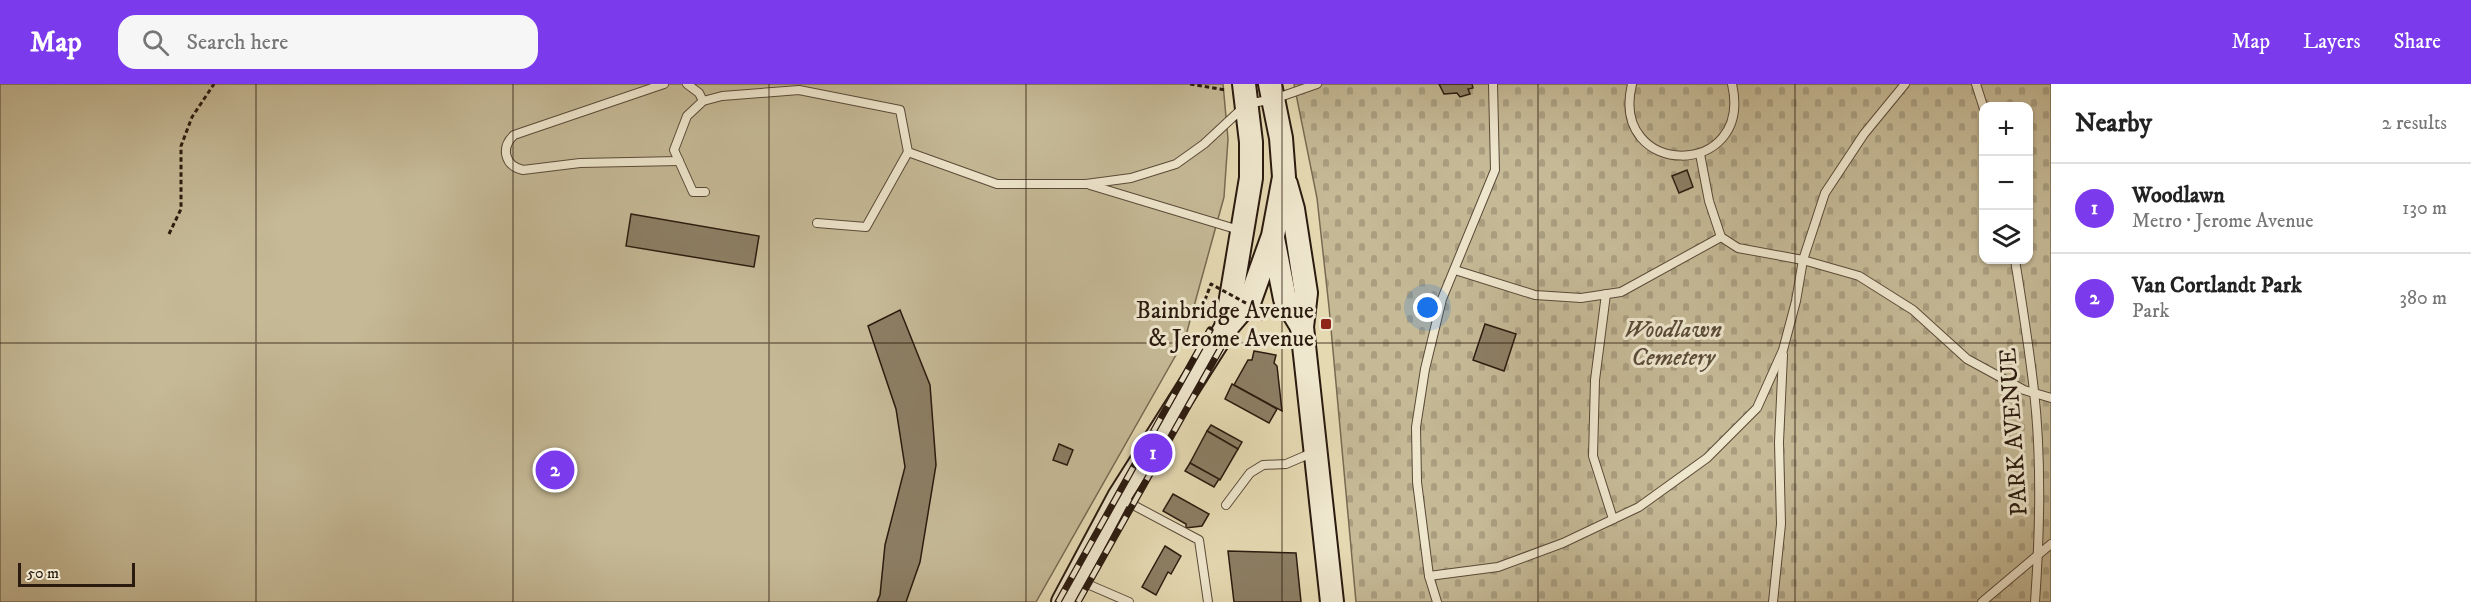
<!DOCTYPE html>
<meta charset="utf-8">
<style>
body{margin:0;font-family:"IM FELL DW Pica",serif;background:#f6f6f6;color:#222}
.controls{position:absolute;right:18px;top:18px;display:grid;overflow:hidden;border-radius:12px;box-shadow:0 2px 4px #0004}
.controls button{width:54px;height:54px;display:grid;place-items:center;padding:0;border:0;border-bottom:2px solid #e0e0e0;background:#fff;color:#222;font:30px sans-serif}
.scale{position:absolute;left:18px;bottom:15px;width:117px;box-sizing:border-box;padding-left:6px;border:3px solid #2b1b0f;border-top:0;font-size:16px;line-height:21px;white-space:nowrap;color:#2b1b0f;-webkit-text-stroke:4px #eee6cd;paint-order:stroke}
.you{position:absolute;left:1428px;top:224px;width:21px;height:21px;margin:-15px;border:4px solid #fff;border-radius:50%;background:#1a73e8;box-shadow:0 0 0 9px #1a73e833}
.badge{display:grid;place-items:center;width:39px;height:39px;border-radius:50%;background:#7c3aed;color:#fff;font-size:20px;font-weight:700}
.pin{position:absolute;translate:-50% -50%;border:3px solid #fff;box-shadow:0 2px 6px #0006}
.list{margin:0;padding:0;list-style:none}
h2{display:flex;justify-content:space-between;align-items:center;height:78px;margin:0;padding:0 24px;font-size:26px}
h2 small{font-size:20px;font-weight:400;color:#767676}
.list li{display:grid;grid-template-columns:39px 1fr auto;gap:18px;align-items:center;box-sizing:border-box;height:90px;padding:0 24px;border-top:2px solid #e0e0e0}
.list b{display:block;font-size:22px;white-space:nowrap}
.list p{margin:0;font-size:20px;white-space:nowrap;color:#767676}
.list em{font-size:20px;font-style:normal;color:#767676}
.icon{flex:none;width:33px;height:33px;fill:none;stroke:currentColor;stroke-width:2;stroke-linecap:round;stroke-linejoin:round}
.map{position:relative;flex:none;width:2051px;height:518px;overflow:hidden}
header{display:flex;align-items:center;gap:36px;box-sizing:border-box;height:84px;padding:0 30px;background:#7c3aed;color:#fff}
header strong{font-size:28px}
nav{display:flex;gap:33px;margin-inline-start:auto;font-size:21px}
.search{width:420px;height:54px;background:#f6f6f6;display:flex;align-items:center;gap:15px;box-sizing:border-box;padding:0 21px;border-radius:18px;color:#767676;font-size:22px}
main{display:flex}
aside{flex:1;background:#fff}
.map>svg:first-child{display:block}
.cemetery{fill:url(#cemetery-stones);stroke:#786a52;stroke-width:1.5;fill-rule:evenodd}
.park{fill:#c5b996;stroke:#786a52;stroke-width:1.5}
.building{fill:#8c7e64;stroke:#2b1b0f;stroke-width:1.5}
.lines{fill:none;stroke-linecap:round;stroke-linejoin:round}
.lane-casing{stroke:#5a4a38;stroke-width:10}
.secondary-casing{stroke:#2b1b0f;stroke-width:26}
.path{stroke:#2b1b0f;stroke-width:3;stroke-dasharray:4.5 3;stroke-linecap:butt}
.lane{stroke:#eee6cd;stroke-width:8}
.secondary{stroke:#eee6cd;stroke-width:22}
.rail-casing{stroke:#2b1b0f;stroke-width:7}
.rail{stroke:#eee6cd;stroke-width:4.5;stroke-dasharray:14;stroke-linecap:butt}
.path-bridge{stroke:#2b1b0f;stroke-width:3;stroke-dasharray:4.5 3;stroke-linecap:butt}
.grid{fill:none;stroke:#2b1b0f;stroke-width:1.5;stroke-opacity:0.55}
.poi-dot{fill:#8f2418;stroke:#eee6cd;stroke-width:2}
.labels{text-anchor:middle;stroke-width:6;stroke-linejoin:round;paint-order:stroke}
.poi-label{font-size:24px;fill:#2b1b0f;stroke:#eee6cd;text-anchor:end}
.park-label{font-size:24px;font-style:italic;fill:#594a38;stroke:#eee6cd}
.street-label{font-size:24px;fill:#2b1b0f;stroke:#eee6cd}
</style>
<header>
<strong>Map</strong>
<div class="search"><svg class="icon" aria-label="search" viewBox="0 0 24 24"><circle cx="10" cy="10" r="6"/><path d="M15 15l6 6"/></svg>Search here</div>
<nav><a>Map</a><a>Layers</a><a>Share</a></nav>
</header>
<main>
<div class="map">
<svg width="2051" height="518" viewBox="0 0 2051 518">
<defs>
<pattern id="cemetery-stones" width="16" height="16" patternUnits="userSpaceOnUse" patternTransform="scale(1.5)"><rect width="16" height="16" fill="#c5b996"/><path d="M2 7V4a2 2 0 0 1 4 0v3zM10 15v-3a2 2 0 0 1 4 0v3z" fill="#a99e80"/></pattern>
</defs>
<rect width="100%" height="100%" fill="#e5d9b2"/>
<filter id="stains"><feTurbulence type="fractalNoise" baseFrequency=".00333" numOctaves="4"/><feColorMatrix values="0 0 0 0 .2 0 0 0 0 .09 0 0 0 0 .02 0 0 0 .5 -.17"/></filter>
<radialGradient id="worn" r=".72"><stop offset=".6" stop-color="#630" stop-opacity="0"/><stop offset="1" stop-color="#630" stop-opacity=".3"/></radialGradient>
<path class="cemetery" d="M1294,0H2051V518H1356L1329,223L1317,114ZM1984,22H2028V176H1984Z"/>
<polygon class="park" points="0,0 1223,0 1228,55 1224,113 1185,255 1036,518 0,518"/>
<g class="building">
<polygon points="1439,0 1472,0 1473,4 1468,5 1470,10 1460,13 1457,9 1444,10"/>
<polygon points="1687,86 1693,103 1679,109 1672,92"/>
<polygon points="631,130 759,152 754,183 626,162"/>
<polygon points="900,226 930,301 936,381 920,478 906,518 877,518 880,511 885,461 905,383 896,325 868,242"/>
<polygon points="1485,240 1516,250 1504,287 1473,276"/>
<polygon points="1254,267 1276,271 1274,279 1277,282 1282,327 1234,301 1248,276 1252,276"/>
<polygon points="1232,300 1277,325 1269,339 1225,315"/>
<polygon points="1211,341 1242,358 1238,365 1207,347"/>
<polygon points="1207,347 1238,365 1220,396 1190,379"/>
<polygon points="1059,360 1073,366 1067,381 1053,376"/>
<polygon points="1190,379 1219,395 1214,403 1185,387"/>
<polygon points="1173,410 1209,430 1202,442 1186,444 1186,440 1163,427"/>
<polygon points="1165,462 1181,472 1171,490 1168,488 1156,511 1142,503"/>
<polygon points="1228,467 1296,469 1301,518 1234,518"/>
</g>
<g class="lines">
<g class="lane-casing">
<g id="lane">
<path d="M664,0L514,51C500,64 505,82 523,86L580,79L679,77"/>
<polyline points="687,0 699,9 703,17"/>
<path d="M1632,0C1609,95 1754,96 1732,0"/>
<polyline points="1976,0 1984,25"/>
<polyline points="1700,70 1709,117 1721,153 1738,164 1803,176 1859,192 1913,226 1967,275 2024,306 2051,314"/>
<polyline points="1090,101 1239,146"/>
<polyline points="705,108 693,108 674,66 687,32 703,17 722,12 799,6 900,26 908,68 997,100 1086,100 1131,94 1176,80 1204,60 1247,20 1274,15 1317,0"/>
<polyline points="817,139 866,143 908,68"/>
<path d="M2015,176C2022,219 2029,263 2034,307C2042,377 2040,448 2035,518"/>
<polyline points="1455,186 1535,211 1581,214 1621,208 1721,153"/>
<polyline points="1606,210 1595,296 1593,372 1613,435"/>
<polyline points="1120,414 1199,456 1208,518"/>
<polyline points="1226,421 1250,389 1263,381 1286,380 1314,368"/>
<polyline points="1429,492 1498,483 1563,459 1639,423 1707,374 1757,324 1783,266 1796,217 1803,176 1825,109 1864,50 1905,0"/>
<polyline points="1078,496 1129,518"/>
<polyline points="1437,518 1429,492 1417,398 1416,343 1425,285 1442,215 1495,86 1493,0"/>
<polyline points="1773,518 1781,440 1779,358 1783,271"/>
<polyline points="1982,518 2051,460"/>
</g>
</g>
<g class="secondary-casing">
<g id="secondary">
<polyline points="1286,100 1293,125 1306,209 1302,243 1332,518"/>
<polyline points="1273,154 1285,215 1302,243"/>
<polyline points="1226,244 1251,94 1251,58 1244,0"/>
<polyline points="1063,518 1119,413 1226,244 1250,216 1273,152 1284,93 1281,54 1270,0"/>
</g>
</g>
<g class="path">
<polyline points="1190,0 1225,6"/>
<polyline points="169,150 181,125 181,62 192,33 214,0"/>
</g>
<use href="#lane" class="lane"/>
<use href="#secondary" class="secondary"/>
<g class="rail-casing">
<g id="rail">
<polyline points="1058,518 1210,246"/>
<polyline points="1078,518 1227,253"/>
</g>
</g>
<use href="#rail" class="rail"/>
<polyline class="path-bridge" points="1205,216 1211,200 1264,229 1260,236"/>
</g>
<path class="grid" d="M256,0V518M513,0V518M769,0V518M1026,0V518M1282,0V518M1538,0V518M1795,0V518M0,259H2051"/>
<rect class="poi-dot" x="1320" y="234" width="12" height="12" rx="3"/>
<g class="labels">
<g class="poi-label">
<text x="1314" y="234">Bainbridge Avenue<tspan x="1314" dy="28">&amp; Jerome Avenue</tspan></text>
</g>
<g class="park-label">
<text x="1673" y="253">Woodlawn<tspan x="1673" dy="28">Cemetery</tspan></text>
</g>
<g class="street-label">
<text transform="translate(2013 348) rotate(-94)" y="8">PARK AVENUE</text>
</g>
</g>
<rect width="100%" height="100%" filter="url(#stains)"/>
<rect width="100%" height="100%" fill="url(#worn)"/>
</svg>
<div class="controls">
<button>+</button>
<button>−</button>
<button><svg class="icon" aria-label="layers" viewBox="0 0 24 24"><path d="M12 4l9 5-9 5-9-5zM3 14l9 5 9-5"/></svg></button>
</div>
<div class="scale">50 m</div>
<div class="you"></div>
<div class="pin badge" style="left:1153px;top:369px">1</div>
<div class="pin badge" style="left:555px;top:386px">2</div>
</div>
<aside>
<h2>Nearby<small>2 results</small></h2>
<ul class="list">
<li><span class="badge">1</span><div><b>Woodlawn</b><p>Metro · Jerome Avenue</p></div><em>130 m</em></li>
<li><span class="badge">2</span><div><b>Van Cortlandt Park</b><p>Park</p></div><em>380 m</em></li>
</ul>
</aside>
</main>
